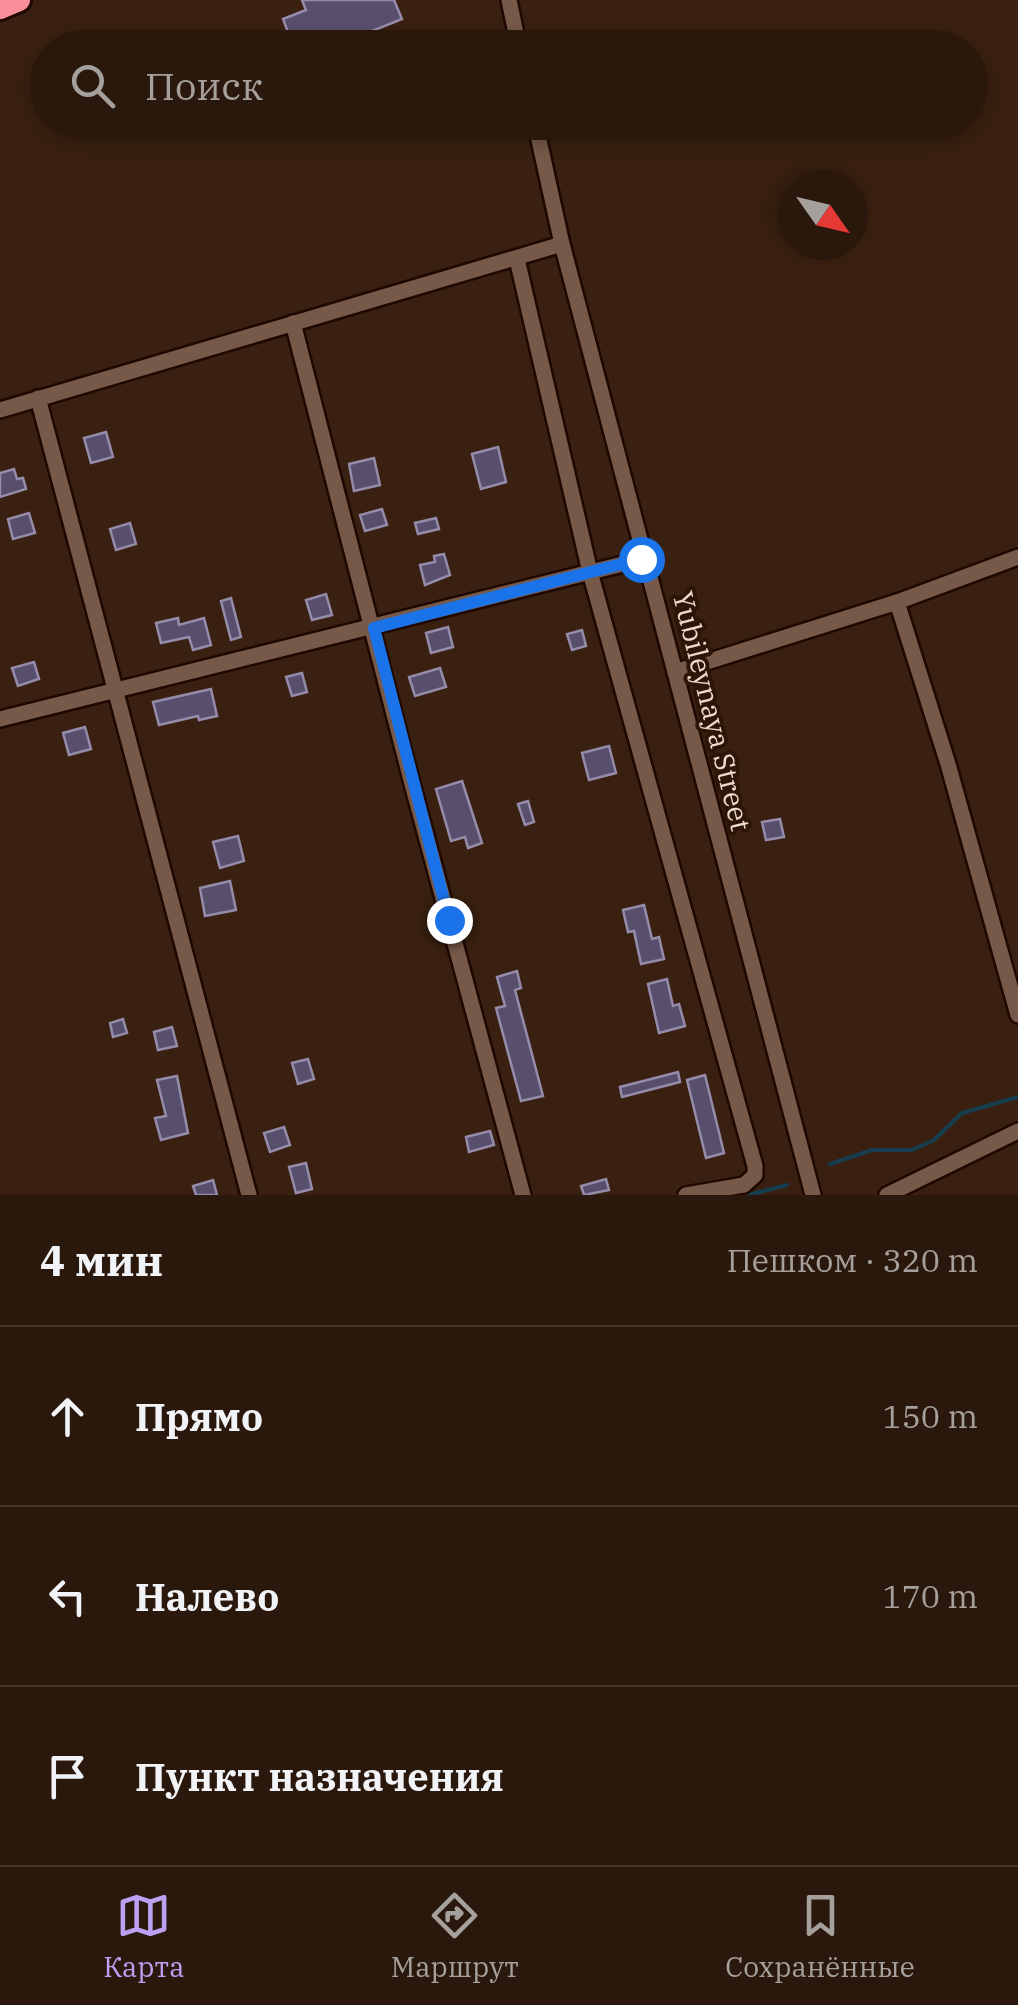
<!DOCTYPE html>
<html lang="ru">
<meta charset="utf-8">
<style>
body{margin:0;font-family:"IBM Plex Serif",serif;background:#37251a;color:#f1f3f6}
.compass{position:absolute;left:778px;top:170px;width:90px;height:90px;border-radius:50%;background:#2b180c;box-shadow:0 5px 15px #0003;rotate:124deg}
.stop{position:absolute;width:30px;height:30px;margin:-22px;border:8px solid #1a73e8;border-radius:50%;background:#fff}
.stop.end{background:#1a73e8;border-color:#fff;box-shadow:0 2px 10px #0008}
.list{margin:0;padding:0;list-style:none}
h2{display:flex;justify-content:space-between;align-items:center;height:130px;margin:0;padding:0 40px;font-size:42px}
h2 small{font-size:32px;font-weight:400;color:#a6a09d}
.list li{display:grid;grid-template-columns:65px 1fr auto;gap:30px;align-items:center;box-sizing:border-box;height:180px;padding:0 40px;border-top:2px solid #47372d}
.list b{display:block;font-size:38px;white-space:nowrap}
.list em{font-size:32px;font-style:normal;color:#a6a09d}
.icon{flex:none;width:55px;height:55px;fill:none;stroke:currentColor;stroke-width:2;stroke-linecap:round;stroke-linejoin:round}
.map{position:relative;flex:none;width:1018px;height:1195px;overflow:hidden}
.search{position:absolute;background:#2b180c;box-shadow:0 5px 15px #0003;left:30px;right:30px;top:30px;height:110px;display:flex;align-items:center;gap:25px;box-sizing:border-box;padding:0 35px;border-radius:55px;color:#a6a09d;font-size:38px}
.sheet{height:670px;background:#2b180c}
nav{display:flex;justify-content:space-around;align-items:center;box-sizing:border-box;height:140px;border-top:2px solid #47372d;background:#2b180c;font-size:28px;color:#a6a09d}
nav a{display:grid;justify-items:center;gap:5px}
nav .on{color:#bca0f2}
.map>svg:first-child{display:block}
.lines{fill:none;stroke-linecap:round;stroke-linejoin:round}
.stream{stroke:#163e4f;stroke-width:4}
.building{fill:#584f6c;stroke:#958cab;stroke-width:2.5}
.minor-casing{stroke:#1f0800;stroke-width:20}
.highway-casing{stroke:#1f0800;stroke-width:28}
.minor{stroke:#765948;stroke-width:15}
.highway{stroke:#fa8f9a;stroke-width:22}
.route{stroke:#1a73e8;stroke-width:12}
.labels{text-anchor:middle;stroke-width:8;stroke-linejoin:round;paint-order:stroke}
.street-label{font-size:28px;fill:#ecdbd1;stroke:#2e1607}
</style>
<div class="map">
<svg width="1018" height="1195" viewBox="0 0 1018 1195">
<rect width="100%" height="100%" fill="#392010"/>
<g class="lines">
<g class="stream">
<polyline points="830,1164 872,1150 912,1150 934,1140 962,1113 1018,1097"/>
<polyline points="748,1195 787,1185"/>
</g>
</g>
<g class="building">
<polygon points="302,0 394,0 402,19 330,48 294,48 283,19 306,10"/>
<polygon points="106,432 113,457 91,463 84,438"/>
<polygon points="498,447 506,482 481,489 472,454"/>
<polygon points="374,458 380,485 354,491 349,464"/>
<polygon points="14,469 17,479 23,478 26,489 0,497 0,473"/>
<polygon points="382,509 387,525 365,531 360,515"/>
<polygon points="29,513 35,533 13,539 8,519"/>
<polygon points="436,518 439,529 418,534 415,523"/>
<polygon points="130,523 136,544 116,550 110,529"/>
<polygon points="444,554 450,575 425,585 420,565 435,562 434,556"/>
<polygon points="326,594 332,615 312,620 306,600"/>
<polygon points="231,598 241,637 231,640 221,601"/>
<polygon points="178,618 179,625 204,618 211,645 193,650 189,637 161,643 156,623"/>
<polygon points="448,627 453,647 431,653 426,633"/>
<polygon points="582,630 586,646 572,650 567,634"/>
<polygon points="34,662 39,679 18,686 12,668"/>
<polygon points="440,668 446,687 415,696 409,677"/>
<polygon points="302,673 307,692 292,696 286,677"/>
<polygon points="211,689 217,716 199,720 198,716 159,725 153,702"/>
<polygon points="85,727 91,749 69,755 63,733"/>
<polygon points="609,746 616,773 589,780 582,753"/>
<polygon points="462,781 482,843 468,848 465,837 451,841 436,789"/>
<polygon points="528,801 534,822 525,825 518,804"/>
<polygon points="780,819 784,837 766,840 762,822"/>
<polygon points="238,836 244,861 220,868 213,842"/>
<polygon points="230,881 236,910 205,916 200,888"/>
<polygon points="644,905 652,939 659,937 664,959 641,964 634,931 628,932 623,910"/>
<polygon points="517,971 521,988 515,990 543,1096 521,1101 496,1008 505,1006 497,977"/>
<polygon points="667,979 673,1006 679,1004 685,1026 659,1033 648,984"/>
<polygon points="123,1019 127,1033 113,1037 110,1023"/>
<polygon points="172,1027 177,1046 158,1050 154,1032"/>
<polygon points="308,1059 314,1079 298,1084 292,1063"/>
<polygon points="678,1072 680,1082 622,1097 620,1087"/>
<polygon points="705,1075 724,1153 706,1158 687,1080"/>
<polygon points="177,1076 188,1133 161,1140 155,1118 166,1116 157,1080"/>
<polygon points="284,1127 290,1145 270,1152 264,1133"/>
<polygon points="490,1131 494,1145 469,1152 466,1137"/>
<polygon points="306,1163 312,1189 296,1193 289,1167"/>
<polygon points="606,1179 609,1190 584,1195 581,1186"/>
<polygon points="213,1180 217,1195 196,1195 193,1186"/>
</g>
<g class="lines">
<g class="minor-casing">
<g id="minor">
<polyline points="509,0 519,48"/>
<polyline points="535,122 562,244 813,1195"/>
<polyline points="517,259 590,572 755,1166 755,1175 744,1185 686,1195"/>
<polyline points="293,323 411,780 523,1195"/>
<polyline points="38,398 249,1195"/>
<polyline points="0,410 562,244"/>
<polyline points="897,602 948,764 1018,1015"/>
<polyline points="675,672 897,602 1018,557"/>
<polyline points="0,719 647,558"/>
<polyline points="887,1195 1018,1131"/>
</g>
</g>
<g class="highway-casing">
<polyline id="highway" points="0,8 19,0"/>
</g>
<use href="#minor" class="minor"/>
<use href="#highway" class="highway"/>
</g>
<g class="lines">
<polyline class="route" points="449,920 374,628 641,559"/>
</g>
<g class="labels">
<g class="street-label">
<text transform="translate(712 711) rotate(76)" y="10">Yubileynaya Street</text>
</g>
</g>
</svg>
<svg class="compass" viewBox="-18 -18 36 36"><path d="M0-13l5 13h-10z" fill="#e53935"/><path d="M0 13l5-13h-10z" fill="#a6a09d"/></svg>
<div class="stop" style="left:641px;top:559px"></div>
<div class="stop end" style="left:449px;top:920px"></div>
<div class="search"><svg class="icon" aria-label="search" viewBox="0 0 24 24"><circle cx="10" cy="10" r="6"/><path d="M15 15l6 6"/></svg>Поиск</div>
</div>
<section class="sheet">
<h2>4 мин<small>Пешком · 320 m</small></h2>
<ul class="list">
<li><svg class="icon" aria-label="ahead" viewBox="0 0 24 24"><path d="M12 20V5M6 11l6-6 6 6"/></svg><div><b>Прямо</b></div><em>150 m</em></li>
<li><svg class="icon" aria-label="left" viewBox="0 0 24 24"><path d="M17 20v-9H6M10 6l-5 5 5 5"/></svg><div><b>Налево</b></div><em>170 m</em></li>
<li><svg class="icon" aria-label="arrive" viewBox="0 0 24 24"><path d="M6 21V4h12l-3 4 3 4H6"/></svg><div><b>Пункт назначения</b></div></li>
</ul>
</section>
<nav>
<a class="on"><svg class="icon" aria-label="map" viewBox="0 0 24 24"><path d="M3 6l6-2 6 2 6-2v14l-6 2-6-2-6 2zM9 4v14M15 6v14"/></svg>Карта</a>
<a><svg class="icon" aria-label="directions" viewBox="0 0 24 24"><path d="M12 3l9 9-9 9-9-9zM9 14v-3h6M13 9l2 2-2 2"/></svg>Маршрут</a>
<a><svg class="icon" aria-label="saved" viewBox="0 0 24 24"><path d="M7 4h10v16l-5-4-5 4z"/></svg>Сохранённые</a>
</nav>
